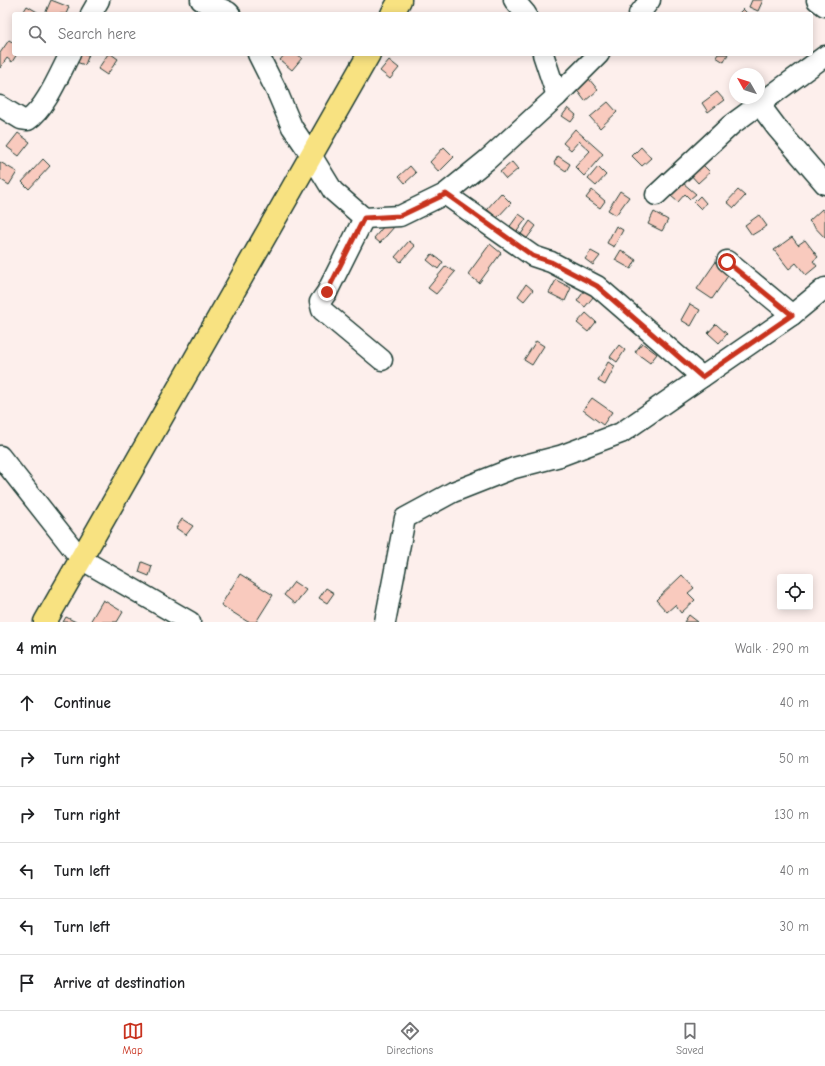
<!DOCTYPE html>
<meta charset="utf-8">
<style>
body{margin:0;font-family:"Comic Neue",sans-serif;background:#f2f2f2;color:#202124}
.controls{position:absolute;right:12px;bottom:12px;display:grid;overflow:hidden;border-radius:4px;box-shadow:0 2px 10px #0003}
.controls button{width:36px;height:36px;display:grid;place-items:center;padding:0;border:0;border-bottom:1px solid #e0e0e0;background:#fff;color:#202124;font:20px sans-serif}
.compass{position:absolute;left:729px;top:68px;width:36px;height:36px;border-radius:50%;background:#fff;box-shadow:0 2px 10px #0003;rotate:309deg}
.stop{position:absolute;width:12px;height:12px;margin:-9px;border:3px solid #c8321e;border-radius:50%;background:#fff}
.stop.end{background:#c8321e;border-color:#fff;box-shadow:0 1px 4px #0008}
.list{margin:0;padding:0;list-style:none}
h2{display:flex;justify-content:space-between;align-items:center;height:52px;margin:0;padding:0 16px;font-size:17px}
h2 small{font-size:13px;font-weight:400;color:#757577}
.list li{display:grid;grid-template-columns:26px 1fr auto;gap:12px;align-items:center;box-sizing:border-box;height:56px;padding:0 16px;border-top:1px solid #e0e0e0}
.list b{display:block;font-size:15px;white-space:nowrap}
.list em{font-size:13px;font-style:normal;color:#757577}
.icon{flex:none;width:22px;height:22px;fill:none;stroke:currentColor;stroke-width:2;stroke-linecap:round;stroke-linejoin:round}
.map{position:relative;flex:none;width:825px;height:622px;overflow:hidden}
.search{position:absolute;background:#fff;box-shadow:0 2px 10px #0003;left:12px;right:12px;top:12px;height:44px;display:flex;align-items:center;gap:10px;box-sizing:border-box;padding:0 14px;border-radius:4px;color:#757577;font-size:15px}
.sheet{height:388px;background:#fff}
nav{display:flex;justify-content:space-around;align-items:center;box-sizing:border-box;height:56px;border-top:1px solid #e0e0e0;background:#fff;font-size:11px;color:#757577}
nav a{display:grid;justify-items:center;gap:2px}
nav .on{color:#c8321e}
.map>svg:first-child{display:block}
.building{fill:#f9cabe;stroke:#1f3d34}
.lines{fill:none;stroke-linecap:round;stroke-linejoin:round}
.minor-casing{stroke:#1f3d34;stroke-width:23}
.major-casing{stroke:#1f3d34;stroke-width:25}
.minor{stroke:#fff;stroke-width:20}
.major{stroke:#f8e281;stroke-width:22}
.route{stroke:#c8321e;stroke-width:5}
</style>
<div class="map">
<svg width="825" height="622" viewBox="0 0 825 622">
<rect width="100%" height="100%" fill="#fdefec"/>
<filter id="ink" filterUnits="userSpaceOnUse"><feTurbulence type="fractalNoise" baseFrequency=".025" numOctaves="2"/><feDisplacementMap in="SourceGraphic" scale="8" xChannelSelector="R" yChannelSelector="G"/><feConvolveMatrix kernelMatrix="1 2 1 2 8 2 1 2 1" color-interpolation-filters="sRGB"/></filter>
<g filter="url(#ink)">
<g class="building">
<polygon points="51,0 69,7 66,14 45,14"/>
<polygon points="752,0 763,0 758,11 749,7"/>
<polygon points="27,6 39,13 38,14 22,14"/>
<polygon points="743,9 748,14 738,14"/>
<polygon points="9,40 14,43 14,54 17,54 12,62 7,58 0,68 0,53"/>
<polygon points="72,54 89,54 85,65 70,60"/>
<polygon points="108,54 111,54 118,59 107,75 98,69"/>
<polygon points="285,54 297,54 302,58 292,70 280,60"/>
<polygon points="718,54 728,54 724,62 716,57"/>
<polygon points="389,60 399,68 390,79 380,71"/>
<polygon points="589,79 598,90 585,101 576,89"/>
<polygon points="717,92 724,100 708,112 702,103"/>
<polygon points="608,102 617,112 600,128 590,117"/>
<polygon points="568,108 576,115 571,122 562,116"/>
<polygon points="575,129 603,154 584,176 575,167 590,151 579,141 571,150 563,143"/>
<polygon points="18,133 30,142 19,156 7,147"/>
<polygon points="444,147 454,157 439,172 430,162"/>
<polygon points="641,147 651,158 642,166 632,156"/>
<polygon points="558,156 570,164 566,171 554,163"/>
<polygon points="43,159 50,166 29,189 22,182"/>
<polygon points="0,162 17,172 9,185 0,179"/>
<polygon points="512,162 518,169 506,179 500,172"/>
<polygon points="701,163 710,172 698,183 689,173"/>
<polygon points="410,166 416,173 405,183 399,176"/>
<polygon points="598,167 606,175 596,186 588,179"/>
<polygon points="683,183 696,194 690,199 685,194 678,202 671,196"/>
<polygon points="592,190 605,201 600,208 586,198"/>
<polygon points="738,190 745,196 734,208 727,202"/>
<polygon points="620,191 629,197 616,215 608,210"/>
<polygon points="501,193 511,203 497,218 487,209"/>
<polygon points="700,196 706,203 701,209 694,202"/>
<polygon points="822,209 825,213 825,238 809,221"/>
<polygon points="654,212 668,220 662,231 648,224"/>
<polygon points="519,214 526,219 515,234 508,229"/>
<polygon points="759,215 767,226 752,235 745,225"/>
<polygon points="389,220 395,226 380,243 374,238"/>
<polygon points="530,221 536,226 525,241 519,237"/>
<polygon points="616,226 623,230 614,247 607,243"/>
<polygon points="792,237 798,245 805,240 818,257 813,261 817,266 806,275 796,263 789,269 774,250"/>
<polygon points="409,241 415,246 401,262 395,257"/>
<polygon points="490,244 501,253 479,283 468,274"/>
<polygon points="621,250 636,260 631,269 615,260"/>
<polygon points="591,251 600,256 593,265 585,259"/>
<polygon points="432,254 443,262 438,269 427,260"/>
<polygon points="717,260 732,270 712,299 697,289"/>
<polygon points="446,266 455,272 436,294 428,288"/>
<polygon points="556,280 571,288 565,301 549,293"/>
<polygon points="526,284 533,290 524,301 518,296"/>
<polygon points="585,290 594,296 585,307 577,301"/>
<polygon points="690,304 700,310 691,326 681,320"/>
<polygon points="586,313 596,322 588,332 577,323"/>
<polygon points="716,324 727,334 719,343 708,333"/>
<polygon points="536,341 544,346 532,365 524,360"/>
<polygon points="642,343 657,354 650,363 635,352"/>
<polygon points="619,345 625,350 617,362 610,357"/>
<polygon points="608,362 615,366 605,385 598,381"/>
<polygon points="592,398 612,412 603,425 583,410"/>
<polygon points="182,519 193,526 186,535 176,528"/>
<polygon points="142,562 152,566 149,576 139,572"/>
<polygon points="240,574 273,595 256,622 248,622 221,605"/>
<polygon points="682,575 694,588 688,593 695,600 681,613 675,605 667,612 656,600"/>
<polygon points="294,582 306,590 295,604 284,595"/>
<polygon points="326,588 334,593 327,603 319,598"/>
<polygon points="103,600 123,612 117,622 90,622"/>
<polygon points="689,615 698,622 684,622"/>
<polygon points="66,617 76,622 63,622"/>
</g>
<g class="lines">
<g class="minor-casing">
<g id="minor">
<polyline points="201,0 228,12 230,14"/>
<polyline points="514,0 526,14"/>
<polyline points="817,0 825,6"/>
<polyline points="91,14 99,0"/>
<polyline points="639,14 650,0"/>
<polyline points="258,54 278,94 292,127 311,155 333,191 364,218 400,216 445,194 487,160 557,96 599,54"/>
<polyline points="543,54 557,96"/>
<polyline points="759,104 777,128 825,184"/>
<path d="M0,106L21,119L28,120C46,108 60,73 70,54"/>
<polyline points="445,194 533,256 551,262 597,286 702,377"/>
<polyline points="656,195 731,125 825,56"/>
<polyline points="364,218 327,292 320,302 322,310 382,360"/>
<polyline points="727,261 792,315"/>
<polyline points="0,456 81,559 190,622"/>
<polyline points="385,622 405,518 453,492 514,468 560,456 621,433 792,315 825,288"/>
</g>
</g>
<g class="major-casing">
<g id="major">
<polyline points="392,14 400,0"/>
<polyline points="45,622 369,54"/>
</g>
</g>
<use href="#minor" class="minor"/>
<use href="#major" class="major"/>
</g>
</g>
<g class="lines" filter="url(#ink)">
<polyline class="route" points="327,292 364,218 400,216 446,194 533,256 551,262 597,286 702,377 792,315 727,262"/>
</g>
</svg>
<div class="controls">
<button><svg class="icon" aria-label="locate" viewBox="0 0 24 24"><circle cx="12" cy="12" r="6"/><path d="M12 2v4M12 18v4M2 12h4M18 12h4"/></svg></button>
</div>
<svg class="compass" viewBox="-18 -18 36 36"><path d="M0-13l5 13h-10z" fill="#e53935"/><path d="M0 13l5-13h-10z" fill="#757577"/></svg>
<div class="stop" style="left:727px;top:262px"></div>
<div class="stop end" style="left:327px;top:292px"></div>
<div class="search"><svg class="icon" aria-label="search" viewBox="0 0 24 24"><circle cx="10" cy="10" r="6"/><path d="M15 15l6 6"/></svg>Search here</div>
</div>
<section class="sheet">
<h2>4 min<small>Walk · 290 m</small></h2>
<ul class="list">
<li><svg class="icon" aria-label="ahead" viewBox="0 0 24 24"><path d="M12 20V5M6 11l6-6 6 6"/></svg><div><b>Continue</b></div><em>40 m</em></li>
<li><svg class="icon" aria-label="right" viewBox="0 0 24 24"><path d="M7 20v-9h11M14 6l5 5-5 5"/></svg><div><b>Turn right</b></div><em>50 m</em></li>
<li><svg class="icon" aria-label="right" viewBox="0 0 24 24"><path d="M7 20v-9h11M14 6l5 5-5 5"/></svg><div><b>Turn right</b></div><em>130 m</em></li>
<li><svg class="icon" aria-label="left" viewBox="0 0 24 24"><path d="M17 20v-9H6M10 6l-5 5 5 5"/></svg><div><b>Turn left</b></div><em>40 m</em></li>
<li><svg class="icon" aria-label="left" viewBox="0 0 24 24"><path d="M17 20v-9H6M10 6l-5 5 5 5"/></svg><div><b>Turn left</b></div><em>30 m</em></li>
<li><svg class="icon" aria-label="arrive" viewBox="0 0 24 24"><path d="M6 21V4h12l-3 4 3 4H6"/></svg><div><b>Arrive at destination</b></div></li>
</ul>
</section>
<nav>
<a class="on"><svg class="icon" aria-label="map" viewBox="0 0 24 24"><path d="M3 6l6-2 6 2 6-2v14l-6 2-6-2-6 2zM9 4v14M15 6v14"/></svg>Map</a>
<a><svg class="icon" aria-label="directions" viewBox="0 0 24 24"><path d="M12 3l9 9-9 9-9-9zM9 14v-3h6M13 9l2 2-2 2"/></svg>Directions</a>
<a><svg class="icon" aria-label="saved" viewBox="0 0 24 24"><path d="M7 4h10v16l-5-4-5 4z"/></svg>Saved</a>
</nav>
